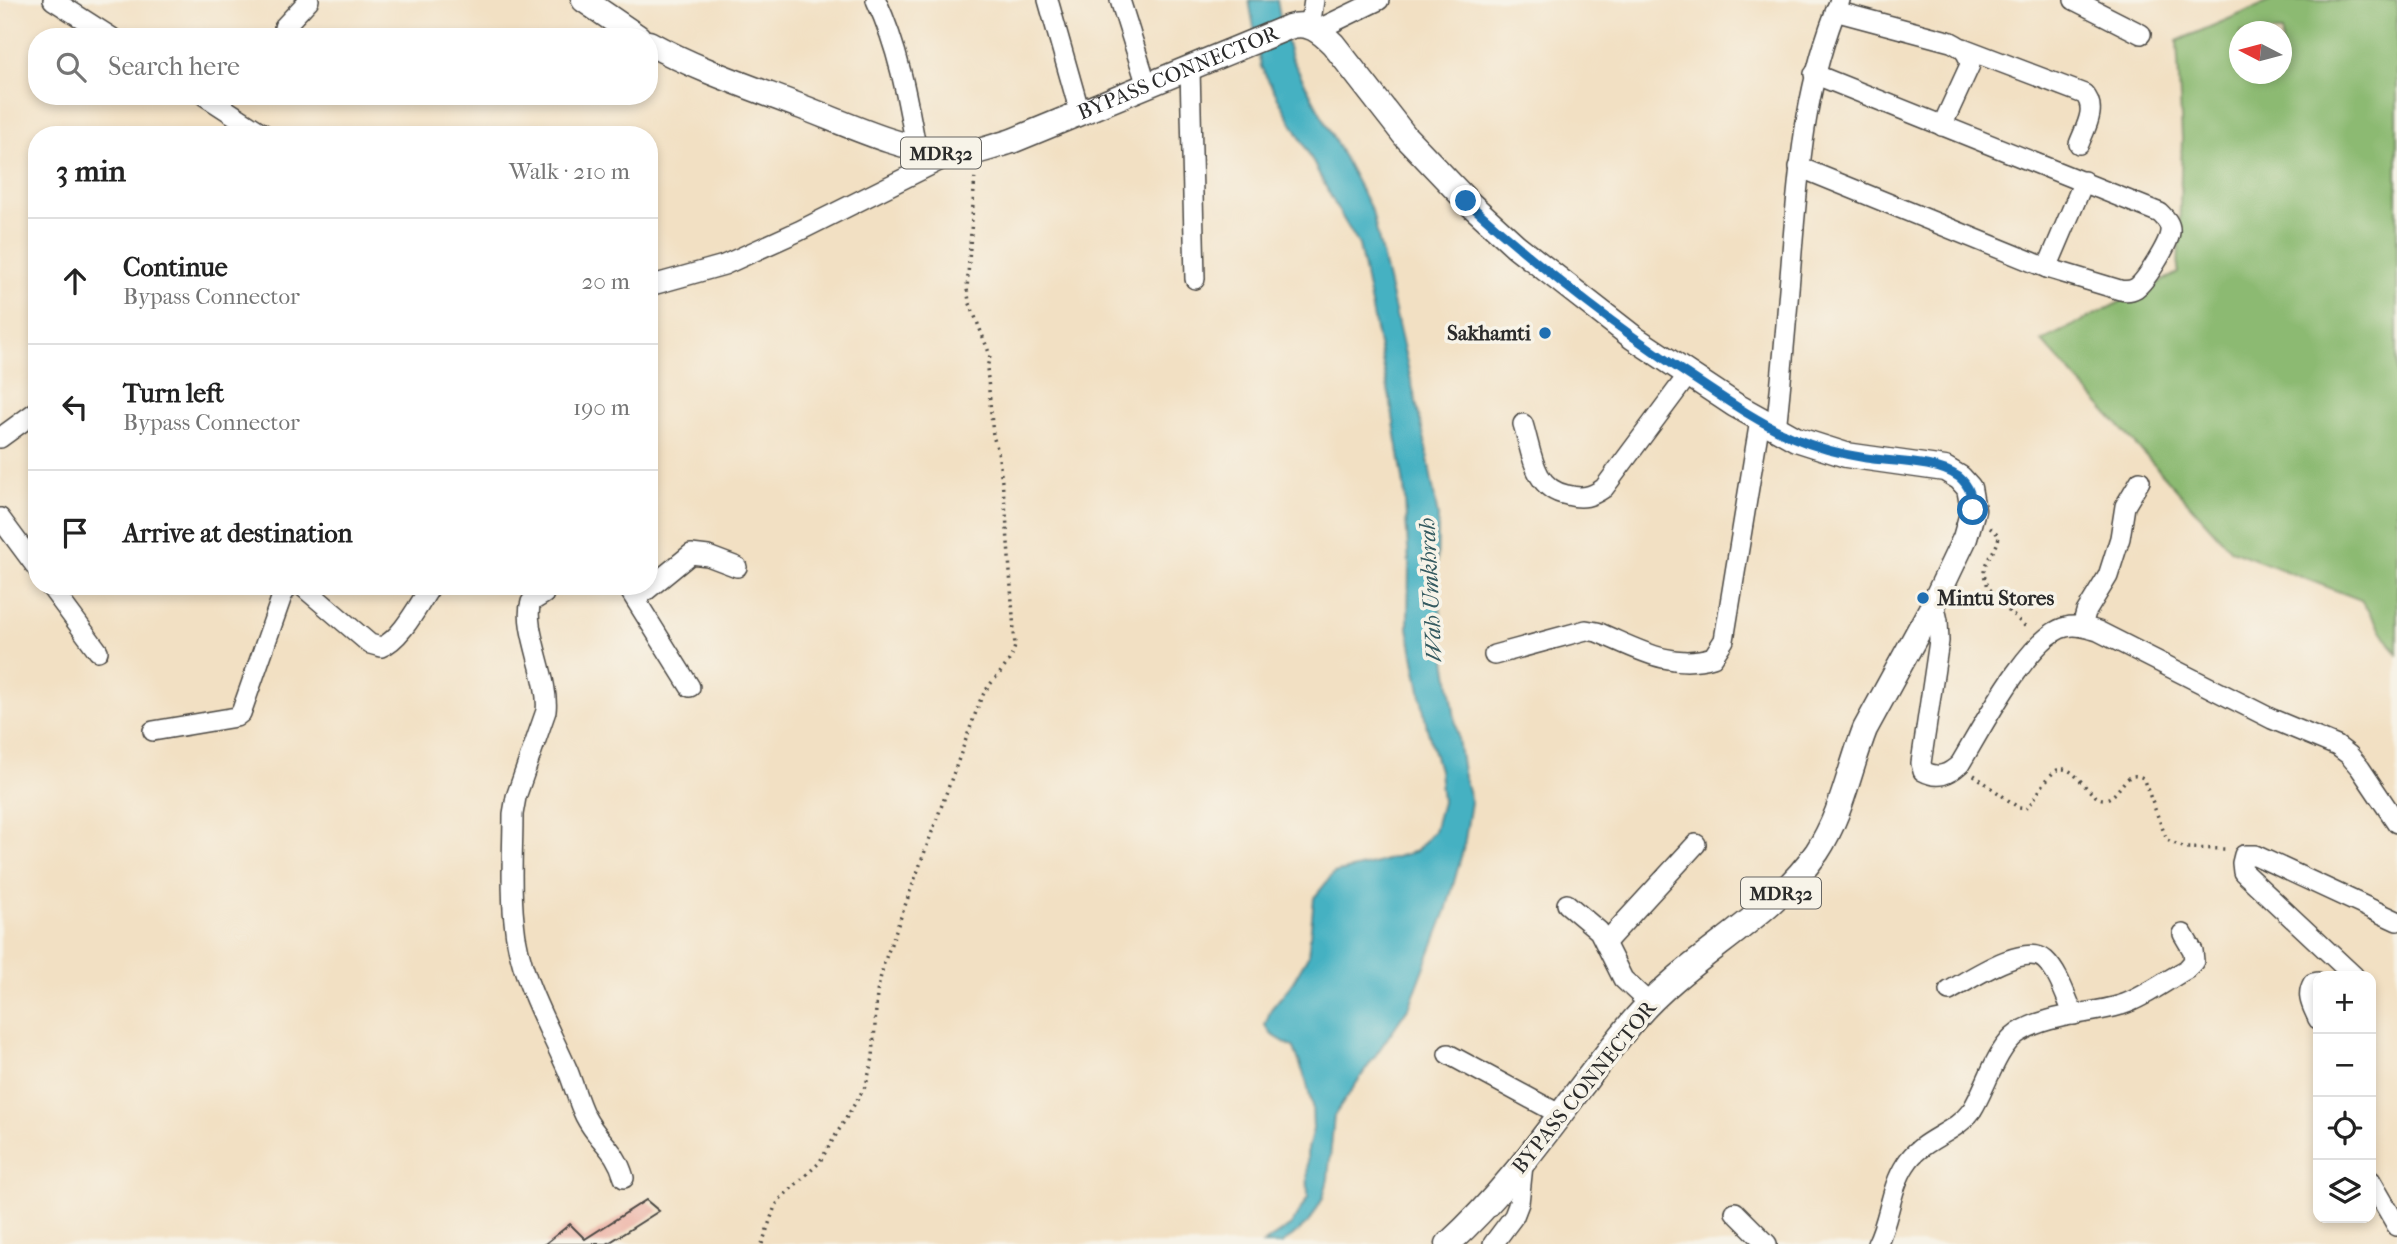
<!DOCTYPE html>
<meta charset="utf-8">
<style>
body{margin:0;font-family:"IM FELL French Canon",serif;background:#f2f2f2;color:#222}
.controls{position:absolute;right:21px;bottom:21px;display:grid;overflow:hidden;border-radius:14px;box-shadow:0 4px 10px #0003}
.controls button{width:63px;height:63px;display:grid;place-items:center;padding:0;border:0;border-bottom:2px solid #e0e0e0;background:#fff;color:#222;font:35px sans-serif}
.compass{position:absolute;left:2229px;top:21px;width:63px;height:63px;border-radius:50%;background:#fff;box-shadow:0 4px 10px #0003;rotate:276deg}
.stop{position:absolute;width:21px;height:21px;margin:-16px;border:5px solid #1f6fb2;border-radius:50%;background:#fff}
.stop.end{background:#1f6fb2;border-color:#fff;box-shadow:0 2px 7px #0008}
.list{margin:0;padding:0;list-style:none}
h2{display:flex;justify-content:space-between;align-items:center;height:91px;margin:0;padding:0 28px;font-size:30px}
h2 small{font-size:23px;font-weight:400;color:#767676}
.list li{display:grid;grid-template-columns:46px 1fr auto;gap:21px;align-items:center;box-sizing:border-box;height:126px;padding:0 28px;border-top:2px solid #e0e0e0}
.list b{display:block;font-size:26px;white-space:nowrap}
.list p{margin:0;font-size:23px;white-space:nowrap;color:#767676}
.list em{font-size:23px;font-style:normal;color:#767676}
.icon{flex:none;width:38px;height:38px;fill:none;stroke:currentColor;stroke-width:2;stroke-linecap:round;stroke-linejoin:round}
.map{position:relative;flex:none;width:2397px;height:1244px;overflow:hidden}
.search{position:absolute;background:#fff;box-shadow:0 4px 10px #0003;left:28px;top:28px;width:630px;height:77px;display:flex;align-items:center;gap:18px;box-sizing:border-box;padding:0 24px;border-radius:28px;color:#767676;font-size:26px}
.panel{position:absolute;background:#fff;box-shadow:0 4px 10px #0003;left:28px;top:126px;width:630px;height:469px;border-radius:28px}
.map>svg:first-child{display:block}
.forest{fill:#8cba72;stroke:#5c724e;stroke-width:2;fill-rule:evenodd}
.water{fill:#45b1c2;stroke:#386e76;stroke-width:2}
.building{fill:#eaa597}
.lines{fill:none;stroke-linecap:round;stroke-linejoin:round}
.minor-casing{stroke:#494642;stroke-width:22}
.major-casing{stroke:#494642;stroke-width:27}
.path{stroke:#494642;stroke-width:3.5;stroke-dasharray:2 5;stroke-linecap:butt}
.minor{stroke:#fff;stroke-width:19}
.major{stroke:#fff;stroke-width:24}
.route{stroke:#1f6fb2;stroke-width:9}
.poi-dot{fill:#1f6fb2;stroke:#f7f3e8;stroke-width:2.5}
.labels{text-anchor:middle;stroke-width:7;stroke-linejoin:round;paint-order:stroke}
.shield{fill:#f7f3e8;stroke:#686764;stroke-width:2}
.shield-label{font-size:19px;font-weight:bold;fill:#2b2b2b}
.street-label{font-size:21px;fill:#2b2b2b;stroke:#f7f3e8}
.poi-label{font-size:21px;font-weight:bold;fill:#2b2b2b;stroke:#f7f3e8;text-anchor:end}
.water-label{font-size:23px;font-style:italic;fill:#345a60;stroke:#f7f3e8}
</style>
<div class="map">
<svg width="2397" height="1244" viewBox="0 0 2397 1244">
<rect width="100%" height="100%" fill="#f7f3e8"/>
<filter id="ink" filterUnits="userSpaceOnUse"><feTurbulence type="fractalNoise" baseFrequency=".0143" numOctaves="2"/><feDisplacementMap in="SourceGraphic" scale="14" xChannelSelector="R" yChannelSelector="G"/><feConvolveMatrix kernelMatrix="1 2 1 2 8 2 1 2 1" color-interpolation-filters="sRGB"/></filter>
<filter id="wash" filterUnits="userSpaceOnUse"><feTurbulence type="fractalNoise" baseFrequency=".00686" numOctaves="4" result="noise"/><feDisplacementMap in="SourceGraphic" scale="28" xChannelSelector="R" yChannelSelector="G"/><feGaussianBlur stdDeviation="1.57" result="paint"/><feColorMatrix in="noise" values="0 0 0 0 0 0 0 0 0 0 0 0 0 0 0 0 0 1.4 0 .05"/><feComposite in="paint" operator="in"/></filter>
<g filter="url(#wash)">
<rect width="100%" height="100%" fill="#f2e0c3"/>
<path class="forest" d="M2273,0H2397V654L2361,600L2231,550L2042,341L2178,273L2182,138L2177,41ZM2240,32H2282V74H2240Z"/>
<polygon class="water" points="1249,0 1277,0 1281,23 1291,57 1372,211 1425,441 1438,517 1437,571 1443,639 1463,772 1471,802 1464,846 1446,911 1410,1005 1334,1116 1328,1179 1323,1198 1310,1221 1292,1237 1281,1244 1263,1244 1291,1225 1308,1197 1307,1153 1313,1129 1312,1106 1306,1080 1294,1048 1271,1034 1265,1025 1271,1009 1291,985 1308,956 1314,898 1334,873 1373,864 1416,851 1434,831 1442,802 1439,770 1427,728 1408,628 1409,564 1404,485 1391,404 1359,245 1338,210 1303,143 1261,67"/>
<g id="blocks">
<polygon class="building" points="646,1200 659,1211 607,1244 545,1244 570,1224 585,1239"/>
</g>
</g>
<g filter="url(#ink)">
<use href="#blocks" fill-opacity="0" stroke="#494642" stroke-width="2"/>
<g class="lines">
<g class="minor-casing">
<g id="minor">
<polyline points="53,0 111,37"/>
<path d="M876,0C898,47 907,96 916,147"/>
<polyline points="1048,0 1080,113"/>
<polyline points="1120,0 1147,86"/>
<polyline points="2074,0 2141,34"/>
<path d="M1835,11L1951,42C1963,48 1968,52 1970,65L1942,126"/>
<polyline points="1305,25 1312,14 1314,0"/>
<polyline points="284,27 309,0"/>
<polyline points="1317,30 1379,0"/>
<path d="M1963,48L2084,94C2098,108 2085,128 2079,144"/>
<polyline points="1190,69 1195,279"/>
<polyline points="205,96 265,135"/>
<path d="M1799,167L2047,268L2120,290C2125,291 2131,291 2136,288C2145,282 2169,244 2170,232C2171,224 2166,219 2160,213L1814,74"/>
<polyline points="2047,268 2084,181"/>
<polyline points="649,286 724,265 799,231 951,155"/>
<path d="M1523,424C1532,452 1533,489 1567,495C1583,499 1591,497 1604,488L1688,375"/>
<path d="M1776,430C1783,366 1788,303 1793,239C1800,154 1807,80 1840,0"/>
<polyline points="0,438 37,411"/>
<polyline points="0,518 37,568"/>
<polyline points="50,586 98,651"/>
<path d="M302,586L370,644L381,647C401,640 419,604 431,586"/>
<path d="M546,586L544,594L531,602C522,627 550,680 546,711L516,797L513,814C513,849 510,886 514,921C518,974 547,1023 568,1071C574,1086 578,1102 585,1116C598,1142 615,1147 624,1178"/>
<polyline points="627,586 690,687"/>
<polyline points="636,599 691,554 708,556 737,567"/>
<path d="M1934,603L1938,621L1939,641L1921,763L1923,771C1938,779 1948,775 1960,764C1979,733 2030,634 2066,627C2077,624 2088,628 2098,631L2272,719L2337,746L2349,755L2360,768L2397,823"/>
<polyline points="2082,626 2086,612 2108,576 2120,538 2125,506 2140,481"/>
<path d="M1494,655L1586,630L1597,632C1636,648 1670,670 1713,657L1724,640L1760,420"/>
<polyline points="153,731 236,717 241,713 282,596 288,586"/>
<polyline points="1567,904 1599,931 1623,979 1649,1003"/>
<polyline points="1606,942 1696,844"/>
<polyline points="2354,976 2243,872 2242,863 2244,855 2255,855 2397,921"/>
<path d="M2318,982L2313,983C2305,996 2313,1007 2318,1019"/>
<path d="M1949,991C1969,980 2025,942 2045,960C2059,973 2066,998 2074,1015"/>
<polyline points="1448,1054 1561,1115"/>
<polyline points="2371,1181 2397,1226"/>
<polyline points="1735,1212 1767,1244"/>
<polyline points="1493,1244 1514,1216 1519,1203 1523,1165"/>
<path d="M1877,1244C1890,1219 1890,1188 1906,1164C1921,1139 1955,1134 1972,1110C1986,1088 1996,1048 2018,1033C2048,1014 2088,1015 2121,1005C2140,1000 2169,979 2187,969L2194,961L2193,951L2183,934"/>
</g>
</g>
<g class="major-casing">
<g id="major">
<polyline points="584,0 638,37"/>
<path id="s1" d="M649,43C698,70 750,87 802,107C849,125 899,149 949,154C970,156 992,147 1012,141L1289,27C1308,21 1320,31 1333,44L1405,136L1467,201L1516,246L1634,338L1735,405L1796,439L1846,455L1945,469L1960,478L1969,488L1973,510L1965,538L1934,603L1865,729C1849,770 1842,814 1817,852C1769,921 1688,956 1634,1020C1571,1094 1521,1178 1448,1244"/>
</g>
</g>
<g class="path">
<path d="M1990,528L1999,535C1998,549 1989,554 1985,566C1978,588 2014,615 2028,629"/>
<path d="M1974,775L2019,808L2026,809C2036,800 2048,770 2061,769C2077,767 2090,801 2105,799C2122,796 2123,768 2143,778L2167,840L2185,848L2225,849"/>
<path d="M762,1244L774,1209L780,1199L819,1163L866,1085L873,1058L877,992L884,963L980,701C990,678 1009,670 1015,646L1006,513L998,451L993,436L987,368L990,355L969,301L967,289L975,175"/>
</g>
<use href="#minor" class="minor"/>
<use href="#major" class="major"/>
</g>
</g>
<g class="lines" filter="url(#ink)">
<path class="route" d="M1466,201C1540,268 1619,330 1702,384C1732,404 1762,424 1794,438C1817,448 1841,454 1866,458C1893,462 1937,461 1959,477C1970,486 1972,497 1973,510"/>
</g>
<g class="poi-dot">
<circle cx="1545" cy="333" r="7"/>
<circle cx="1923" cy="598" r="7"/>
</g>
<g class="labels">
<g class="shield">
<rect x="901" y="137.5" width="80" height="31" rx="5"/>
<rect x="1741" y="877.5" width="80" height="31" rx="5"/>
</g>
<g class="shield-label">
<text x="941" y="160">MDR32</text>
<text x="1781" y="900">MDR32</text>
</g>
<g class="street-label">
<text dy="7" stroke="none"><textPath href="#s1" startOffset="565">BYPASS CONNECTOR</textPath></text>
<text transform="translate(1584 1087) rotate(-51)" y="7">BYPASS CONNECTOR</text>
</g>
<g class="poi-label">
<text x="1531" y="340">Sakhamti</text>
<text x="1937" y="605" text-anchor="start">Mintu Stores</text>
</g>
<g class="water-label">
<text transform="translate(1430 590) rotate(-93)" y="8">Wah Umkhrah</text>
</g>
</g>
</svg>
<div class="controls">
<button>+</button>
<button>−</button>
<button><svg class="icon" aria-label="locate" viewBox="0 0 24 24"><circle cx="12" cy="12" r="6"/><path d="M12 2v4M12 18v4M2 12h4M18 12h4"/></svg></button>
<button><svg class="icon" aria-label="layers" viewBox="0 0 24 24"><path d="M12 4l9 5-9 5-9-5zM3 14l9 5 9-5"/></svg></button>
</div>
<svg class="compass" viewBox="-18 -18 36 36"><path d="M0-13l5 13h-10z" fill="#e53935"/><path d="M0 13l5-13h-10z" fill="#767676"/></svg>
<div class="stop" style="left:1973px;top:510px"></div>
<div class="stop end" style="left:1466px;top:201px"></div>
<div class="search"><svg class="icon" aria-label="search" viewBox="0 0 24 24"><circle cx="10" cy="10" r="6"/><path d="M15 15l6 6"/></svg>Search here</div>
<section class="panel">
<h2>3 min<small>Walk · 210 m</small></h2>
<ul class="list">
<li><svg class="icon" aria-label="ahead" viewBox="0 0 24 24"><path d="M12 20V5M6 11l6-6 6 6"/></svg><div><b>Continue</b><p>Bypass Connector</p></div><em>20 m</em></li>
<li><svg class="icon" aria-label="left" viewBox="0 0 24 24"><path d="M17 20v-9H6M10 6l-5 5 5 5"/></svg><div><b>Turn left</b><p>Bypass Connector</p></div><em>190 m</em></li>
<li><svg class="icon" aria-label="arrive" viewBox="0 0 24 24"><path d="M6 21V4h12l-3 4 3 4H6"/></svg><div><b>Arrive at destination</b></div></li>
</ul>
</section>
</div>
